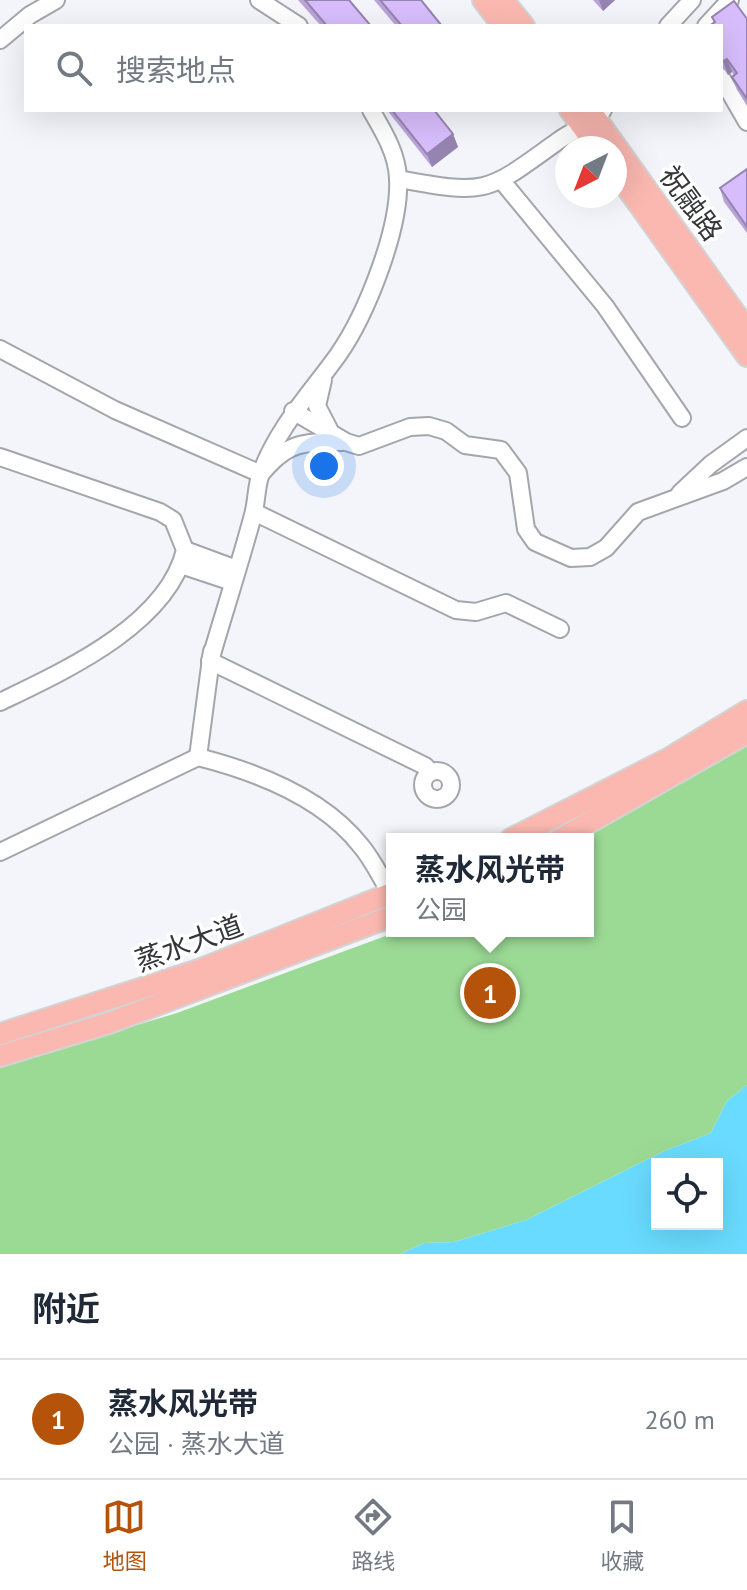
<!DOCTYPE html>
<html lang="zh">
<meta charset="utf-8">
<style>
body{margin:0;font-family:"PT Sans","Noto Sans SC",sans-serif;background:#f2f2f3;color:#1f2937}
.controls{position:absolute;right:24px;bottom:24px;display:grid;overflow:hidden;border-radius:0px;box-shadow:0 8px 32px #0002}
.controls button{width:72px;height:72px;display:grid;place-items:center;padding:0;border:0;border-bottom:2px solid #e0e1e3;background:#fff;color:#1f2937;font:40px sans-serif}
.compass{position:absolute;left:555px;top:136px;width:72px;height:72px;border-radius:50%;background:#fff;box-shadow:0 8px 32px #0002;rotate:222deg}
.you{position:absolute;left:324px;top:466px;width:28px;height:28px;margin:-20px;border:6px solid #fff;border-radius:50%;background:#1a73e8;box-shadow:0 0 0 12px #1a73e833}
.badge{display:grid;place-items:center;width:52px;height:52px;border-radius:50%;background:#b45309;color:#fff;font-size:26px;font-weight:700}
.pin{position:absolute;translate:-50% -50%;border:4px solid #fff;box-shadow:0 2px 8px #0006}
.popup{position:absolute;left:386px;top:833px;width:208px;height:104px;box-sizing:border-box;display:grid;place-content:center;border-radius:0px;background:#fff;filter:drop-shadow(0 2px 6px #0005);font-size:26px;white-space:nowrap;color:#747a83}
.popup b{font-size:30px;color:#1f2937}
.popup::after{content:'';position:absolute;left:50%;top:100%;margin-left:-16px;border:16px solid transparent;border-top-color:#fff}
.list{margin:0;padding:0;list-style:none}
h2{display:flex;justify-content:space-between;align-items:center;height:104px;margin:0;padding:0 32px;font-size:34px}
h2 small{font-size:26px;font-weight:400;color:#747a83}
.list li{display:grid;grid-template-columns:52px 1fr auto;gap:24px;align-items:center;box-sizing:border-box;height:120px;padding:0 32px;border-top:2px solid #e0e1e3}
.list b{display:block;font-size:30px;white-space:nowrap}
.list p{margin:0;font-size:26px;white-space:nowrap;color:#747a83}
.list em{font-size:26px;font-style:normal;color:#747a83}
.icon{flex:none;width:44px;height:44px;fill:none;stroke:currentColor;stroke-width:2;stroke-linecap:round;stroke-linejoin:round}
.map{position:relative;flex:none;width:747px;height:1254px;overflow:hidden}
.search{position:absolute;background:#fff;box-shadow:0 8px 32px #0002;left:24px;right:24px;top:24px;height:88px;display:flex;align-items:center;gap:20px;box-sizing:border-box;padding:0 28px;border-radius:0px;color:#747a83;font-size:30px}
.sheet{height:224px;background:#fff}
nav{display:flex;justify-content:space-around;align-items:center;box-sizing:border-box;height:112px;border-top:2px solid #e0e1e3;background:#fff;font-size:22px;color:#747a83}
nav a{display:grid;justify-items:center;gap:4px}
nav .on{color:#b45309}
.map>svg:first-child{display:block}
.green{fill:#9bda95}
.water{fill:#69dbfe;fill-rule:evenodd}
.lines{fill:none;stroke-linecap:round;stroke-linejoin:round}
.minor-casing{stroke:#a5a6ac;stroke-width:20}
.major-casing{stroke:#d3d3d3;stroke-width:24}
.minor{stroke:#fff;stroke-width:16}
.major{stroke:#fab8b0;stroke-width:20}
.wall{fill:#b9a3d9}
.shaded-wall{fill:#9684b0}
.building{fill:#d7bdfc;stroke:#9684b0;stroke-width:2}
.labels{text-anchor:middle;stroke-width:7;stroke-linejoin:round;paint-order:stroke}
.street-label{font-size:28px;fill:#353638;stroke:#fff}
</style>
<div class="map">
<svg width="747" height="1254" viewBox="0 0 747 1254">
<rect width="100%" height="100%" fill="#f4f5fb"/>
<polygon class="green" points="747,746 747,1085 727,1101 711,1133 662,1152 526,1220 454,1242 424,1243 400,1254 0,1254 0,1066 177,1013 399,931 588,931 588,839 581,839"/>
<path class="water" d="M747,1085V1254H400L424,1243L454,1242L526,1220L662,1152L711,1133L727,1101ZM657,1164H717V1224H657Z"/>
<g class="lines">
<g class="minor-casing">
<g id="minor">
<polyline points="259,0 299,26"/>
<polyline points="668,26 692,0"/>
<polyline points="706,26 730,0"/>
<polyline points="0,40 30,15 56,0"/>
<polyline points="721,77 747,122"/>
<path d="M371,110C383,131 397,153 398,178C401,228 366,315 338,355C310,394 278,427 261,473C256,486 257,501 253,515C240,564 224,612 210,661L425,766L431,772"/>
<path d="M398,179C487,195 485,194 558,141C572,131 592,123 603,110"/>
<polyline points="502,181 605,306 682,418"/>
<path d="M0,349L115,410L261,474C287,442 302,442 342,442"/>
<polyline points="323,380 317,406 331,433"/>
<polyline points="293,411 346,442 359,446 410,427 429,426 446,431 465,445 501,450 518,473 526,529 535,542 571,558 590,557 606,548 638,512 723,481 747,467"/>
<path d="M0,457L160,512L173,520L185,550C167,625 64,671 0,702"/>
<polyline points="680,493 711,464 747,438"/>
<polyline points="254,512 456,610 476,612 506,603 560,629"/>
<polyline points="181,565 226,580 235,575 231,567 185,550"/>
<polyline points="198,757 212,651"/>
<circle cx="437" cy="785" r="14"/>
<path d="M0,852L198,757C257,772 323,797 361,846C373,860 381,878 391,894"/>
</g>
</g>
<g class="major-casing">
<g id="major">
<polyline points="483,0 503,26"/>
<polyline points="503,0 524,26"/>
<polyline points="570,110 598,148"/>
<polyline points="590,110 747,330"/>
<polyline points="615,171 747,356"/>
<polyline points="511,839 668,759 747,711"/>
<polyline points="560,839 747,733"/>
<polyline points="0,1034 199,970 392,893"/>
<polyline points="0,1056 109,1023 392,916"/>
</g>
</g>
<use href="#minor" class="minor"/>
<use href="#major" class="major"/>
</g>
<g class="wall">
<polygon points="298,0 349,0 371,26 321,26"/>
<polygon points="374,0 421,0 442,26 396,26"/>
<polygon points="593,0 615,0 603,11"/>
<polygon points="712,17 747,19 747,105 737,90 732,77 734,75 732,72 728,75 721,65 721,26 714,23"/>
<polygon points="387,110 434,110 453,134 458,147 432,167"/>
<polygon points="747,169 747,233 724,202 720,188"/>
</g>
<g class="shaded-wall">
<polygon points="599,0 615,0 603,11"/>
<polygon points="727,59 732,72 728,75 723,61"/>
<polygon points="453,134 458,147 432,167 427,154"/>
</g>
<g class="building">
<polygon points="305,0 349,0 371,26 327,26"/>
<polygon points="380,0 421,0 442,26 402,26"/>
<polygon points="734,1 747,19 747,99 732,77 737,73 727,59 723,61 721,59 721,26 709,26 715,22 712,17"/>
<polygon points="392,110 434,110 453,134 427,154"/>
<polygon points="747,169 747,227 720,188"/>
</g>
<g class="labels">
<g class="street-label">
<text transform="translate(691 203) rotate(54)" y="10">祝融路</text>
<text transform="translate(189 943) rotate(-20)" y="10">蒸水大道</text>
</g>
</g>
</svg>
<div class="controls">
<button><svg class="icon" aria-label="locate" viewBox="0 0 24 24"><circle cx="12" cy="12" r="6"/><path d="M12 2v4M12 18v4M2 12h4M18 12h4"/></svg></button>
</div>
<svg class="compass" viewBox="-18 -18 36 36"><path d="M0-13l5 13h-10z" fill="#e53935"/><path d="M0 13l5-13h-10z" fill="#747a83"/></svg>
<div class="you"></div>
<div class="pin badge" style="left:490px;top:993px">1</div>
<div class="popup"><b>蒸水风光带</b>公园</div>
<div class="search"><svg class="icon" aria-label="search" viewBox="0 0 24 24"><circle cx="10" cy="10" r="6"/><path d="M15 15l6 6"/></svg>搜索地点</div>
</div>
<section class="sheet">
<h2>附近<small></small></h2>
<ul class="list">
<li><span class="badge">1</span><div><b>蒸水风光带</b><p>公园 · 蒸水大道</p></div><em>260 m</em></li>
</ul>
</section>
<nav>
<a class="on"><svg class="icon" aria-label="map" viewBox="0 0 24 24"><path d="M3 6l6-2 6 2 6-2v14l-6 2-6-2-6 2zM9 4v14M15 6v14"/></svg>地图</a>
<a><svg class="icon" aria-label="directions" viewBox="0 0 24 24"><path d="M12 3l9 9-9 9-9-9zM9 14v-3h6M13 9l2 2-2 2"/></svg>路线</a>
<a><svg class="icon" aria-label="saved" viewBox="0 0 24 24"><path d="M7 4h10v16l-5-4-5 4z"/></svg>收藏</a>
</nav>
